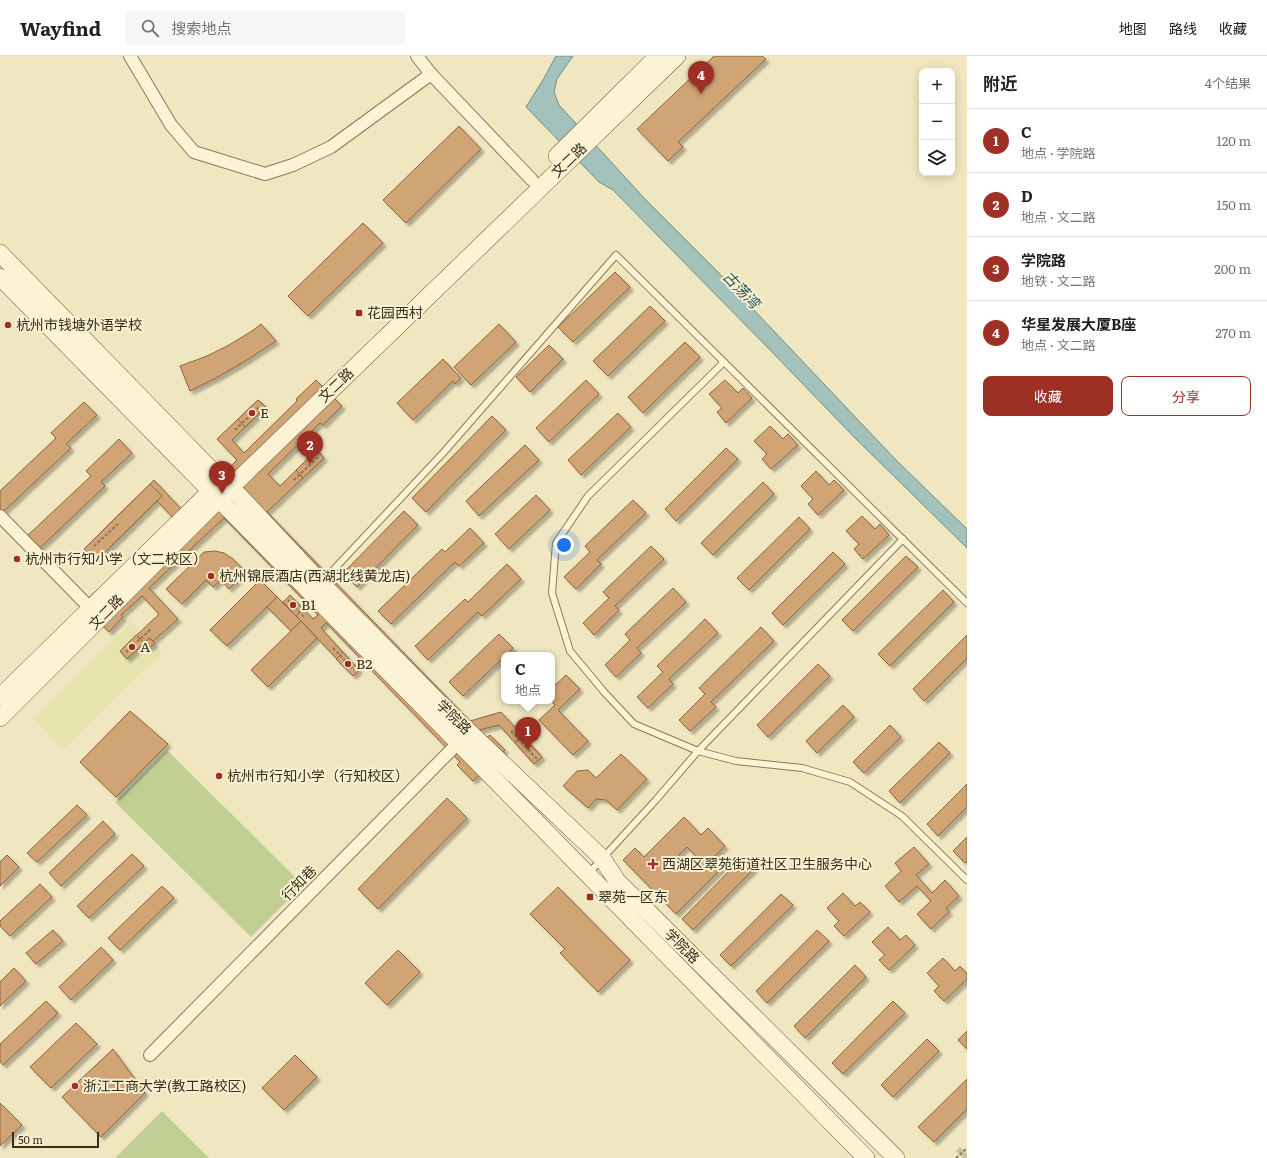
<!DOCTYPE html>
<html lang="zh">
<meta charset="utf-8">
<style>
body{margin:0;font-family:Literata,"Noto Sans SC",serif;background:#f6f6f6;color:#202124}
.controls{position:absolute;right:12px;top:12px;display:grid;overflow:hidden;border-radius:8px;box-shadow:0 2px 10px #0003}
.controls button{width:36px;height:36px;display:grid;place-items:center;padding:0;border:0;border-bottom:1px solid #e0e0e0;background:#fff;color:#202124;font:20px sans-serif}
.scale{position:absolute;left:12px;bottom:10px;width:87px;box-sizing:border-box;padding-left:4px;border:2px solid #392d1c;border-top:0;font-size:11px;line-height:14px;white-space:nowrap;color:#392d1c;-webkit-text-stroke:3px #f7f0d1;paint-order:stroke}
.you{position:absolute;left:564px;top:489px;width:14px;height:14px;margin:-10px;border:3px solid #fff;border-radius:50%;background:#1a73e8;box-shadow:0 0 0 6px #1a73e833}
.badge{display:grid;place-items:center;width:26px;height:26px;border-radius:50%;background:#9d2f24;color:#fff;font-size:13px;font-weight:700}
.pin{position:absolute;translate:-50% -33px;filter:drop-shadow(0 1px 2px #0008)}
.pin::after{content:'';position:absolute;top:21px;width:14px;height:12px;background:inherit;clip-path:polygon(0 0,100% 0,50% 100%)}
.popup{position:absolute;left:501px;top:596px;width:54px;height:52px;box-sizing:border-box;display:grid;place-content:center;border-radius:8px;background:#fff;filter:drop-shadow(0 1px 3px #0005);font-size:13px;white-space:nowrap;color:#757577}
.popup b{font-size:15px;color:#202124}
.popup::after{content:'';position:absolute;left:50%;top:100%;margin-left:-8px;border:8px solid transparent;border-top-color:#fff}
.list{margin:0;padding:0;list-style:none}
h2{display:flex;justify-content:space-between;align-items:center;height:52px;margin:0;padding:0 16px;font-size:17px}
h2 small{font-size:13px;font-weight:400;color:#757577}
.list li{display:grid;grid-template-columns:26px 1fr auto;gap:12px;align-items:center;box-sizing:border-box;height:64px;padding:0 16px;border-top:1px solid #e0e0e0}
.list b{display:block;font-size:15px;white-space:nowrap}
.list p{margin:0;font-size:13px;white-space:nowrap;color:#757577}
.list em{font-size:13px;font-style:normal;color:#757577}
.actions{display:flex;gap:8px;padding:12px 16px}
.actions a{flex:1;padding:9px 0;border:1px solid #9d2f24;border-radius:8px;text-align:center;font-size:14px;color:#9d2f24}
.actions .main{background:#9d2f24;color:#fff}
.icon{flex:none;width:22px;height:22px;fill:none;stroke:currentColor;stroke-width:2;stroke-linecap:round;stroke-linejoin:round}
.map{position:relative;flex:none;width:967px;height:1102px;overflow:hidden}
header{display:flex;align-items:center;gap:24px;box-sizing:border-box;height:56px;padding:0 20px;background:#fff;border-bottom:1px solid #e0e0e0}
header strong{font-size:19px}
nav{display:flex;gap:22px;margin-inline-start:auto;font-size:14px}
.search{width:280px;height:36px;background:#f6f6f6;display:flex;align-items:center;gap:10px;box-sizing:border-box;padding:0 14px;border-radius:8px;color:#757577;font-size:15px}
main{display:flex}
aside{flex:1;background:#fff}
.map>svg:first-child{display:block}
.farmland{fill:#e6e3ae}
.green{fill:#c2cf94}
.water{fill:#a4c2bc;stroke:#6a918b}
.building{fill:#d1a474;stroke:#8b633c;fill-rule:evenodd;filter:url(#shadow)}
.lines{fill:none;stroke-linecap:round;stroke-linejoin:round}
.trunk-tunnel{stroke:#cbc2a0;stroke-width:20;stroke-dasharray:20 10;stroke-linecap:butt}
.service-casing{stroke:#8b7857;stroke-width:8}
.minor-casing{stroke:#8b7857;stroke-width:14}
.secondary-casing{stroke:#6c593b;stroke-width:18}
.path{stroke:#8b7857;stroke-width:2;stroke-dasharray:3 2;stroke-linecap:butt}
.service{stroke:#fbf3d4;stroke-width:6}
.minor{stroke:#fbf3d4;stroke-width:12}
.secondary{stroke:#fbf3d4;stroke-width:17}
.poi-dot{fill:#9d2f24;stroke:#f7f0d1;stroke-width:1.5}
.labels{text-anchor:middle;stroke-width:4;stroke-linejoin:round;paint-order:stroke}
.street-label{font-size:14px;fill:#392d1c;stroke:#f7f0d1}
.poi-label{font-size:14px;fill:#392d1c;stroke:#f7f0d1;text-anchor:start}
.water-label{font-size:15px;font-style:italic;fill:#2b585a;stroke:#f7f0d1}
</style>
<header>
<strong>Wayfind</strong>
<div class="search"><svg class="icon" aria-label="search" viewBox="0 0 24 24"><circle cx="10" cy="10" r="6"/><path d="M15 15l6 6"/></svg>搜索地点</div>
<nav><a>地图</a><a>路线</a><a>收藏</a></nav>
</header>
<main>
<div class="map">
<svg width="967" height="1102" viewBox="0 0 967 1102">
<defs>
<filter id="shadow"><feDropShadow dx="3.5" dy="3.5" stdDeviation="1" flood-color="#0004"/></filter>
</defs>
<rect width="100%" height="100%" fill="#f0e7c1"/>
<polygon class="farmland" points="131,566 162,597 63,694 33,663"/>
<g class="green">
<polygon points="167,694 303,829 251,881 115,746"/>
<polygon points="162,1055 209,1102 115,1102"/>
</g>
<polygon class="water" points="556,0 573,0 557,23 554,36 559,49 644,142 717,215 896,404 967,473 967,492 854,381 771,295 613,134 599,126 526,51 543,24"/>
<g class="building">
<polygon points="714,0 762,0 766,3 678,86 683,91 668,105 637,73"/>
<polygon points="459,70 481,93 406,167 383,144"/>
<polygon points="363,167 383,187 308,260 288,240"/>
<polygon points="615,216 630,231 573,286 558,271"/>
<polygon points="650,250 665,265 608,320 593,305"/>
<polygon points="261,268 276,285 247,304 218,321 190,335 180,310 207,300 229,289 252,275"/>
<polygon points="499,268 516,286 471,329 454,311"/>
<polygon points="685,286 700,301 643,357 628,341"/>
<polygon points="549,289 563,303 530,336 516,321"/>
<polygon points="443,303 461,322 455,328 453,325 413,364 397,347"/>
<polygon points="316,324 342,350 323,369 320,367 268,418 280,430 317,394 324,402 267,456 470,665 501,656 542,701 534,708 499,669 479,674 486,682 490,679 505,694 473,725 457,709 460,706 326,567 321,572 359,614 353,620 283,546 290,539 313,563 318,559 224,462 149,532 178,563 153,585 149,582 127,603 120,595 159,558 142,540 121,559 123,561 109,576 81,549 97,534 99,536 175,464 157,445 96,505 84,493 154,424 184,456 237,404 217,383 258,344 266,351 232,384 244,397 297,345 296,343"/>
<polygon points="586,324 599,338 549,386 536,372"/>
<polygon points="725,324 738,337 743,332 752,342 726,367 717,356 722,352 709,338"/>
<polygon points="258,344 266,351 245,371 238,363"/>
<polygon points="84,346 97,359 66,388 71,392 3,456 0,453 0,435 56,382 51,377"/>
<polygon points="618,357 631,371 581,419 568,404"/>
<polygon points="492,360 506,374 426,456 412,442"/>
<polygon points="770,370 783,383 788,378 798,389 771,413 762,403 767,398 754,385"/>
<polygon points="119,383 132,397 101,426 105,430 38,494 26,481 91,420 86,415"/>
<polygon points="525,389 539,404 479,460 466,445"/>
<polygon points="726,392 738,403 676,465 665,453"/>
<polygon points="317,394 324,402 303,422 296,414"/>
<polygon points="816,415 829,429 834,424 844,434 818,459 808,448 813,443 801,430"/>
<polygon points="763,426 774,438 713,499 701,487"/>
<polygon points="150,428 162,440 96,505 84,493"/>
<polygon points="536,439 550,454 509,493 495,478"/>
<polygon points="633,444 646,457 597,504 601,508 576,533 564,521 590,496 585,490"/>
<polygon points="404,455 418,469 357,531 343,517"/>
<polygon points="862,460 875,473 880,468 889,479 863,503 854,493 859,488 846,475"/>
<polygon points="799,461 810,473 749,534 737,522"/>
<polygon points="470,472 484,487 459,510 455,506 391,568 378,555 442,493 445,496"/>
<polygon points="651,490 664,503 615,550 619,554 594,579 583,567 609,542 603,536"/>
<polygon points="215,495 224,497 233,503 246,516 229,533 221,524 213,531 206,524 182,548 166,533 204,496"/>
<polygon points="833,496 845,508 783,569 772,557"/>
<polygon points="906,500 918,511 853,575 842,564"/>
<polygon points="507,508 521,523 482,560 478,556 428,604 415,590 465,543 468,546"/>
<polygon points="260,524 277,541 227,590 210,574"/>
<polygon points="673,532 686,546 637,592 641,597 616,621 605,609 630,584 625,578"/>
<polygon points="943,534 954,546 890,610 878,598"/>
<polygon points="290,539 303,553 296,560 283,546"/>
<polygon points="277,541 301,565 291,575 267,551"/>
<polygon points="705,563 718,577 669,623 673,628 648,652 637,641 663,616 657,610"/>
<polygon points="301,565 317,582 268,631 251,614"/>
<polygon points="761,571 774,585 711,646 716,651 690,675 679,664 705,638 699,632"/>
<polygon points="499,578 513,592 506,599 504,599 504,601 463,640 449,626"/>
<polygon points="136,579 144,587 127,603 120,595"/>
<polygon points="967,579 967,602 924,645 913,633"/>
<polygon points="149,582 155,587 149,592 144,587"/>
<polygon points="343,596 359,614 353,620 336,603"/>
<polygon points="818,608 830,620 768,681 757,669"/>
<polygon points="566,619 580,633 558,654 588,685 573,699 539,664 555,649 552,646 554,644 552,642 552,632"/>
<polygon points="843,649 854,661 817,697 806,685"/>
<polygon points="130,655 168,688 116,741 80,706"/>
<polygon points="890,669 901,681 864,717 853,706"/>
<polygon points="522,680 542,701 534,708 515,687"/>
<polygon points="939,686 950,697 900,747 889,735"/>
<polygon points="621,698 647,723 617,754 606,744 596,743 588,752 563,730 577,715 588,714 596,722"/>
<polygon points="967,728 967,751 938,780 927,768"/>
<polygon points="447,742 467,762 378,853 358,833"/>
<polygon points="77,749 87,759 37,806 27,797"/>
<path d="M684,761L701,779L708,772L725,790L712,803L722,812L676,858L623,804L635,792L644,801ZM687,791L699,804L687,815L675,803Z"/>
<polygon points="103,765 115,778 61,830 49,817"/>
<polygon points="967,781 967,805 965,807 953,795"/>
<polygon points="914,791 929,808 916,819 932,837 945,824 959,840 946,852 949,856 931,873 917,858 931,845 917,830 899,846 885,830 901,815 895,807"/>
<polygon points="132,798 144,810 89,862 77,850"/>
<polygon points="7,799 19,811 0,830 0,806"/>
<polygon points="743,801 754,813 693,874 682,863"/>
<polygon points="40,828 52,841 10,880 0,870 0,865"/>
<polygon points="162,830 174,842 120,894 108,882"/>
<polygon points="558,831 630,904 598,936 560,897 565,893 530,858"/>
<polygon points="843,837 855,850 860,846 870,856 844,880 834,870 839,865 827,852"/>
<polygon points="781,838 793,849 731,910 720,899"/>
<polygon points="888,871 900,884 906,879 915,889 889,914 879,904 885,899 872,886"/>
<polygon points="53,874 63,885 36,908 26,897"/>
<polygon points="817,874 829,885 767,947 756,935"/>
<polygon points="101,891 113,904 71,944 59,931"/>
<polygon points="398,894 420,916 387,949 365,927"/>
<polygon points="943,902 955,915 960,910 967,918 967,923 944,945 934,935 939,930 927,917"/>
<polygon points="855,909 866,921 805,982 794,970"/>
<polygon points="14,912 26,925 0,950 0,926"/>
<polygon points="46,945 58,957 3,1009 0,1006 0,988"/>
<polygon points="893,945 905,957 843,1018 832,1007"/>
<polygon points="76,967 97,988 51,1032 30,1011"/>
<polygon points="967,975 967,993 958,984"/>
<polygon points="927,983 939,995 893,1041 881,1029"/>
<polygon points="113,993 145,1037 101,1081 62,1041"/>
<polygon points="295,999 317,1021 284,1054 262,1032"/>
<polygon points="967,1023 967,1053 934,1086 918,1071"/>
<polygon points="0,1047 22,1069 0,1090"/>
</g>
<g class="lines">
<polyline class="trunk-tunnel" points="963,1102 967,1098"/>
<g class="service-casing">
<g id="service">
<polyline points="724,306 588,440 556,487 552,537 570,595 605,637 634,668 698,695 736,705 802,712 850,726 902,760 967,824"/>
<polyline points="322,526 444,396 616,199 967,547"/>
<polyline points="589,817 655,745 698,695 903,483"/>
</g>
</g>
<g class="minor-casing">
<g id="minor">
<polyline points="130,0 171,69 194,96 265,118 293,109 331,91 431,18"/>
<polyline points="417,0 431,18 532,124"/>
<polyline points="0,460 91,553"/>
<polyline points="150,999 464,681"/>
</g>
</g>
<g class="secondary-casing">
<g id="secondary">
<polyline points="557,100 658,0"/>
<polyline points="0,197 221,424 231,431 321,527 445,653 602,802 617,825 896,1102"/>
<path d="M0,221C289,514 578,808 866,1102"/>
<polyline points="0,641 219,427"/>
<polyline points="0,662 231,431 677,0"/>
</g>
</g>
<g class="path">
<polyline points="235,374 259,351"/>
<polyline points="294,424 318,401"/>
<polyline points="94,490 118,468"/>
<polyline points="288,544 304,561"/>
<polyline points="333,592 354,614"/>
<polyline points="126,596 151,573"/>
<polyline points="511,675 538,704"/>
<polyline points="956,1102 967,1092"/>
</g>
<use href="#service" class="service"/>
<use href="#minor" class="minor"/>
<use href="#secondary" class="secondary"/>
</g>
<g class="poi-dot">
<rect x="355" y="253" width="8" height="8" rx="2"/>
<circle cx="8" cy="269" r="4"/>
<circle cx="252" cy="357" r="4"/>
<circle cx="17" cy="503" r="4"/>
<circle cx="211" cy="520" r="4"/>
<circle cx="293" cy="549" r="4"/>
<circle cx="132" cy="591" r="4"/>
<circle cx="348" cy="608" r="4"/>
<circle cx="219" cy="720" r="4"/>
<path d="M651 802h4v4h4v4h-4v4h-4v-4h-4v-4h4z"/>
<rect x="586" y="837" width="8" height="8" rx="2"/>
<circle cx="75" cy="1030" r="4"/>
</g>
<g class="labels">
<g class="street-label">
<text transform="translate(569 104) rotate(-44)" y="5">文二路</text>
<text transform="translate(336 329) rotate(-44)" y="5">文二路</text>
<text transform="translate(106 556) rotate(-45)" y="5">文二路</text>
<text transform="translate(454 661) rotate(44)" y="5">学院路</text>
<text transform="translate(299 827) rotate(-45)" y="5">行知巷</text>
<text transform="translate(682 890) rotate(45)" y="5">学院路</text>
</g>
<g class="poi-label">
<text x="367" y="262">花园西村</text>
<text x="16" y="274">杭州市钱塘外语学校</text>
<text x="260" y="362">E</text>
<text x="25" y="508">杭州市行知小学（文二校区）</text>
<text x="219" y="525">杭州锦辰酒店(西湖北线黄龙店)</text>
<text x="301" y="554">B1</text>
<text x="140" y="596">A</text>
<text x="356" y="613">B2</text>
<text x="227" y="725">杭州市行知小学（行知校区）</text>
<text x="662" y="813">西湖区翠苑街道社区卫生服务中心</text>
<text x="598" y="846">翠苑一区东</text>
<text x="83" y="1035">浙江工商大学(教工路校区)</text>
</g>
<g class="water-label">
<text transform="translate(741 234) rotate(46)" y="5">古荡湾</text>
</g>
</g>
</svg>
<div class="controls">
<button>+</button>
<button>−</button>
<button><svg class="icon" aria-label="layers" viewBox="0 0 24 24"><path d="M12 4l9 5-9 5-9-5zM3 14l9 5 9-5"/></svg></button>
</div>
<div class="scale">50 m</div>
<div class="you"></div>
<div class="pin badge" style="left:528px;top:694px">1</div>
<div class="popup"><b>C</b>地点</div>
<div class="pin badge" style="left:310px;top:408px">2</div>
<div class="pin badge" style="left:222px;top:438px">3</div>
<div class="pin badge" style="left:701px;top:38px">4</div>
</div>
<aside>
<h2>附近<small>4个结果</small></h2>
<ul class="list">
<li><span class="badge">1</span><div><b>C</b><p>地点 · 学院路</p></div><em>120 m</em></li>
<li><span class="badge">2</span><div><b>D</b><p>地点 · 文二路</p></div><em>150 m</em></li>
<li><span class="badge">3</span><div><b>学院路</b><p>地铁 · 文二路</p></div><em>200 m</em></li>
<li><span class="badge">4</span><div><b>华星发展大厦B座</b><p>地点 · 文二路</p></div><em>270 m</em></li>
</ul>
<div class="actions"><a class="main">收藏</a><a>分享</a></div>
</aside>
</main>
